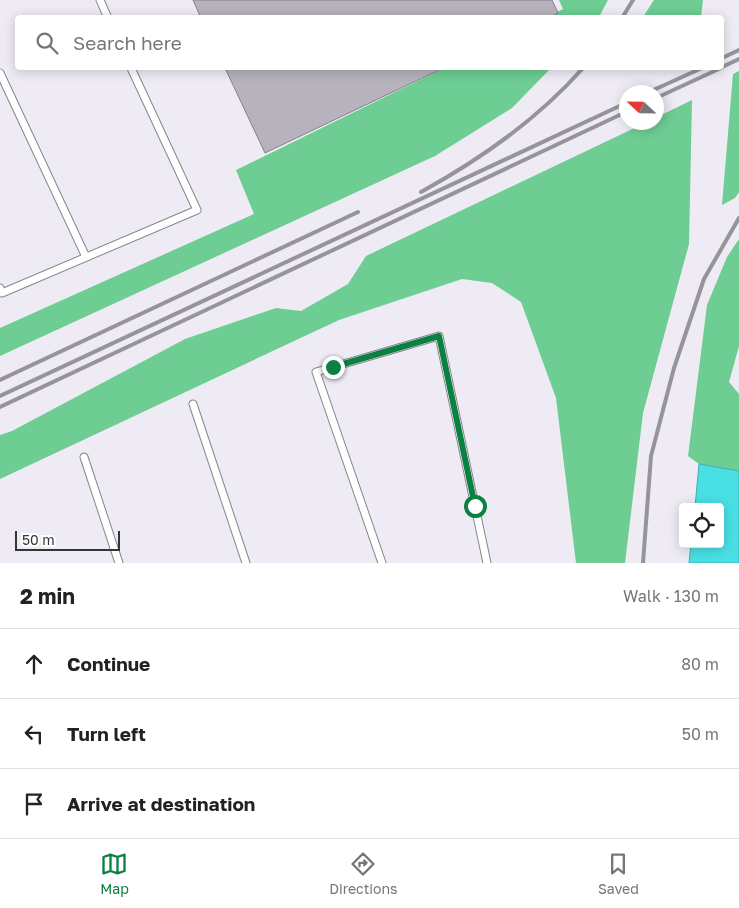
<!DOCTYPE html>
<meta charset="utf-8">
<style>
body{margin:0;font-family:"Golos Text",sans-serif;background:#f6f6f6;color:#222}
.controls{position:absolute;right:15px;bottom:15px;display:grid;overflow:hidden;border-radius:5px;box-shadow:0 2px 12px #0003}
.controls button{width:45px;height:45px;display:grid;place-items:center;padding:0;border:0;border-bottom:1px solid #e0e0e0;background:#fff;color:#222;font:25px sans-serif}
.compass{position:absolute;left:619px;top:85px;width:45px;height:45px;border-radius:50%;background:#fff;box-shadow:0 2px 12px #0003;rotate:292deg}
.scale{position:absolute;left:15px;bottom:12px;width:105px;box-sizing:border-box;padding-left:5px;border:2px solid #353437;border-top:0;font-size:14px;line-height:18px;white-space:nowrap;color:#353437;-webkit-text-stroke:4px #fff;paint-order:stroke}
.stop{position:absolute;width:15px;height:15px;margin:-11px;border:4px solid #0b8043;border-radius:50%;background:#fff}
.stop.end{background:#0b8043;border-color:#fff;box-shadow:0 1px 5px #0008}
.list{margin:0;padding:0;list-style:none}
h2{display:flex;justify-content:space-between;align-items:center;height:65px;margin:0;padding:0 20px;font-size:21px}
h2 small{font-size:16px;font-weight:400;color:#767676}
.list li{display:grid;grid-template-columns:32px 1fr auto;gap:15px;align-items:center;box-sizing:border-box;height:70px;padding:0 20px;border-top:1px solid #e0e0e0}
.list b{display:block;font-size:19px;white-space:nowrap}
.list em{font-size:16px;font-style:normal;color:#767676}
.icon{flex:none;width:28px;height:28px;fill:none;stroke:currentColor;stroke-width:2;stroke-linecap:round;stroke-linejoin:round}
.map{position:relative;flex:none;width:739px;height:563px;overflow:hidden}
.search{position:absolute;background:#fff;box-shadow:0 2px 12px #0003;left:15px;right:15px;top:15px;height:55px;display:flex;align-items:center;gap:12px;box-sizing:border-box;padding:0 18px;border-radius:5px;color:#767676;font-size:19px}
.sheet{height:275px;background:#fff}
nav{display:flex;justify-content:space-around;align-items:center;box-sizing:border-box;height:70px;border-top:1px solid #e0e0e0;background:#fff;font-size:14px;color:#767676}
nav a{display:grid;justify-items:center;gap:2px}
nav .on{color:#0b8043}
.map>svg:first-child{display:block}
.forest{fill:#6dcd93}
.water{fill:#49e0e3;stroke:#43acaf}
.building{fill:#b7b3bc;stroke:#848088}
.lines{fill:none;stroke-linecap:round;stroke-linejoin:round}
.service-casing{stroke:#88848c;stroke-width:9}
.service{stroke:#fff;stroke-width:7}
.rail{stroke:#96949a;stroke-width:4}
.route{stroke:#0b8043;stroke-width:6}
</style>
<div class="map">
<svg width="739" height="563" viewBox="0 0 739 563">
<rect width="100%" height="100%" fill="#efebf4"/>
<g class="forest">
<polygon points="559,0 608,0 599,17 545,18 563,9"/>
<polygon points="654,0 703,0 701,17 643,17"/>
<polygon points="444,68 551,68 512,108 435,156 0,356 0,328 254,214 236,170"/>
<polygon points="739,71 739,192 735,198 722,205 733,74"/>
<polygon points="692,100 689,244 643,413 625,563 576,563 556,398 521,302 492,283 462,279 339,320 0,479 0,435 12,431 185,339 276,308 301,311 348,284 366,256 645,123 656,122 657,117"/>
<polygon points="739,239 739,346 729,382 739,394 739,471 699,464 688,456 707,305 727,257"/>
</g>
<polygon class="water" points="699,464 739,471 739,563 689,563 691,544 720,544 720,507 695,507"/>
<g class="building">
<polygon points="193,0 552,0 558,13 548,18 201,18"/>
<polygon points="225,68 443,68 265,153"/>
</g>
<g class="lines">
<g class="service-casing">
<g id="service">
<polyline points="100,0 108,18"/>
<polyline points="0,73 86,257"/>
<polyline points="0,288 2,293 197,210 131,68"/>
<polyline points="193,404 246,563"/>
<polyline points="84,457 119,563"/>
<polyline points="382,563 316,372 439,336 487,563"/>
</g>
</g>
<use href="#service" class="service"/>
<g class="rail">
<polyline points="622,18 633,0"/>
<polyline points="722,58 739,50"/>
<polyline points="722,67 739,59"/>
<polyline points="649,92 702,68"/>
<polyline points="656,98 721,68"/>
<path d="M421,192C481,159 538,119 583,68"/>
<polyline points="0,380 358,212"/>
<polyline points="0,396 626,103"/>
<polyline points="0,407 626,112"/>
<polyline points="643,563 651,456 674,368 704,279 739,218"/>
</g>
</g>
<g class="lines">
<polyline class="route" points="333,367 439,336 475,506"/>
</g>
</svg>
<div class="controls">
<button><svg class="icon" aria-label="locate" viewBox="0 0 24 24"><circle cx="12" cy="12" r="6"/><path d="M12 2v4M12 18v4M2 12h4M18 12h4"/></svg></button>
</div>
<svg class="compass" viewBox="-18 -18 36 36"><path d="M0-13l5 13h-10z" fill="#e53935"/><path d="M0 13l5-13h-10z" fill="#767676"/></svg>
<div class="scale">50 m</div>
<div class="stop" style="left:475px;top:506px"></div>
<div class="stop end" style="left:333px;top:367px"></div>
<div class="search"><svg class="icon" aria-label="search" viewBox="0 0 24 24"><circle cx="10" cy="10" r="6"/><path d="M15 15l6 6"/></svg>Search here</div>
</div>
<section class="sheet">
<h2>2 min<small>Walk · 130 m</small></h2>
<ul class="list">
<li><svg class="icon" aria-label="ahead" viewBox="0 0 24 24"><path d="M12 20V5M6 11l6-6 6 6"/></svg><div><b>Continue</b></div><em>80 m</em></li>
<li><svg class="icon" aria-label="left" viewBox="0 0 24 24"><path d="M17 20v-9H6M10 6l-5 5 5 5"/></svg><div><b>Turn left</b></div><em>50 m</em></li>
<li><svg class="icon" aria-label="arrive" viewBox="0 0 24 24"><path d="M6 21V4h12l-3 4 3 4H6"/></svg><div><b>Arrive at destination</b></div></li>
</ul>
</section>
<nav>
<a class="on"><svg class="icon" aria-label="map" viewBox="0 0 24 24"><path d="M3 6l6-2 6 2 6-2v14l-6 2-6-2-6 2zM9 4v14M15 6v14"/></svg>Map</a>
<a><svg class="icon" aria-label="directions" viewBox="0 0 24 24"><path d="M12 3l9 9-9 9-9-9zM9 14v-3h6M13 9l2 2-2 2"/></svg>Directions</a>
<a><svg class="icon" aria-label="saved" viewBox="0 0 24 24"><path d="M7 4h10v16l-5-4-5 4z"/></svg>Saved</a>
</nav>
